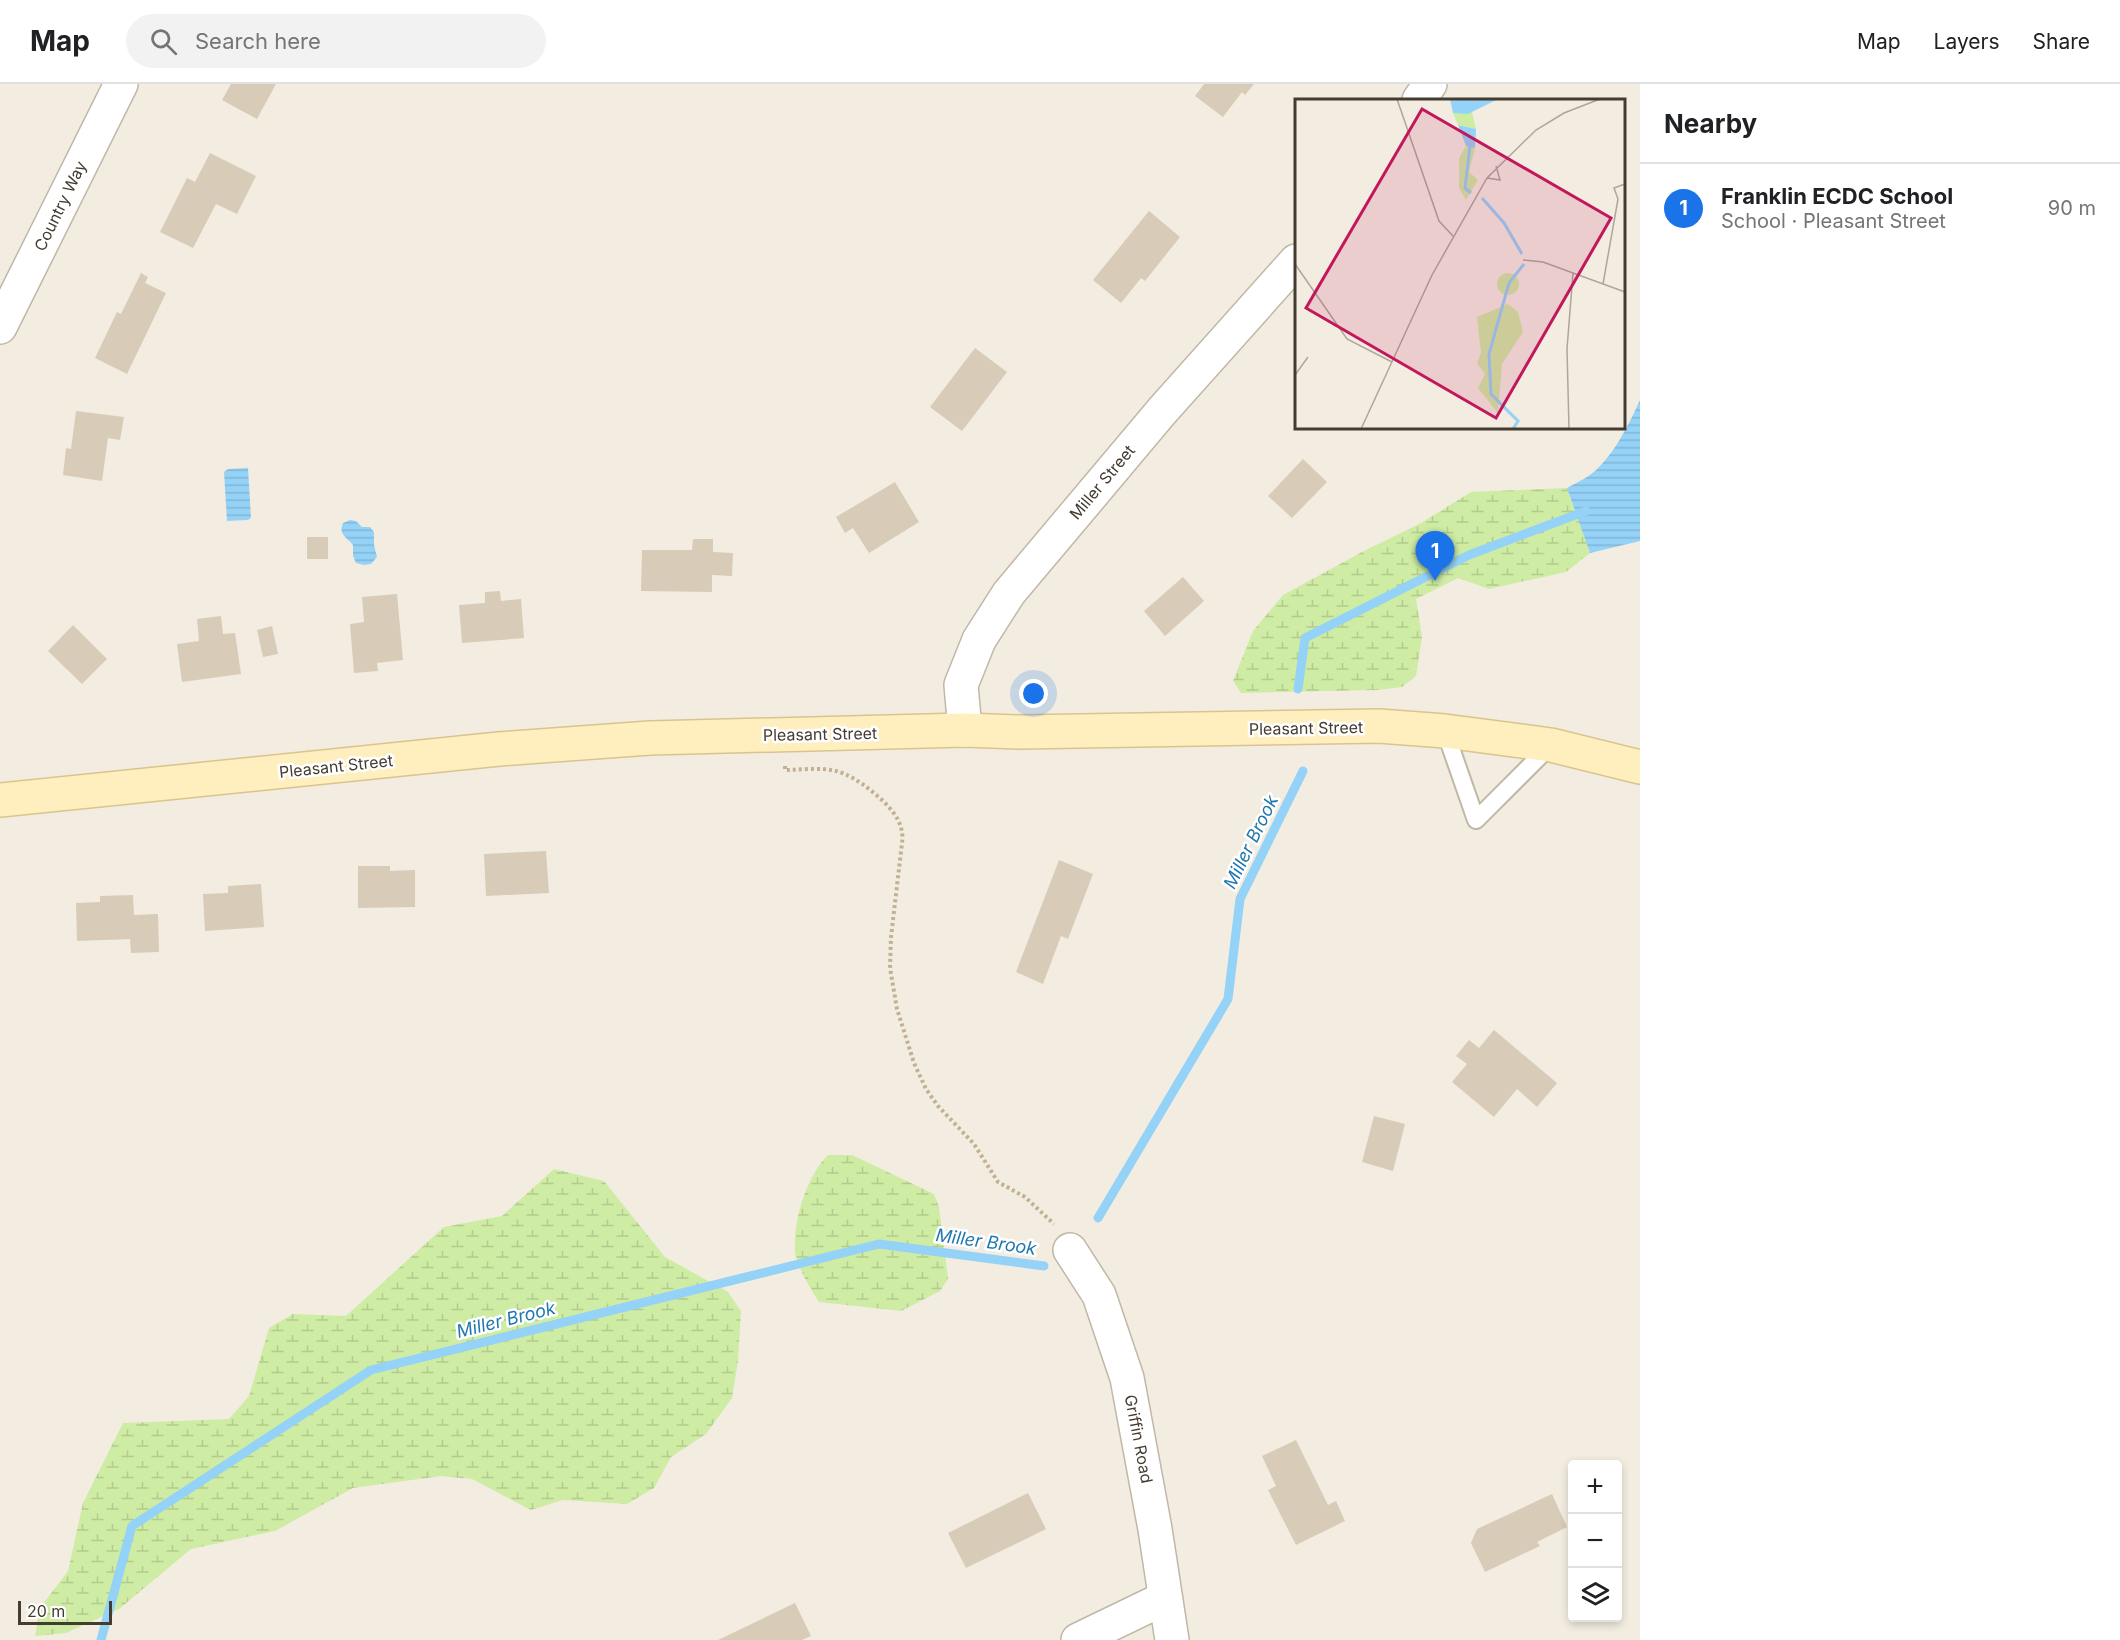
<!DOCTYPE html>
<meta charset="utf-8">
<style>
body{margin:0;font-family:Inter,sans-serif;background:#f2f2f2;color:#202124}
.controls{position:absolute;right:18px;bottom:18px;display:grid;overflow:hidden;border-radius:6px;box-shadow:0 3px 9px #0003}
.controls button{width:54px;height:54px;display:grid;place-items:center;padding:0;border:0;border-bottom:2px solid #e0e0e0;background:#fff;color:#202124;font:30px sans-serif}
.scale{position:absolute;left:18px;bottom:15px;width:94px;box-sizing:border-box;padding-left:6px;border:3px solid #443c31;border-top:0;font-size:16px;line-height:21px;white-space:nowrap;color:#443c31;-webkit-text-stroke:4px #fff;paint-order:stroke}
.you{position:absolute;left:1034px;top:610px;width:21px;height:21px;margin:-15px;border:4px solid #fff;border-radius:50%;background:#1a73e8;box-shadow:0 0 0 9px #1a73e833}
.badge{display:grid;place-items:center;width:39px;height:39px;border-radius:50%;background:#1a73e8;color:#fff;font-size:20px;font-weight:700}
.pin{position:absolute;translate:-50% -50px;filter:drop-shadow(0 2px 3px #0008)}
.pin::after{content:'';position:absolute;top:32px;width:21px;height:18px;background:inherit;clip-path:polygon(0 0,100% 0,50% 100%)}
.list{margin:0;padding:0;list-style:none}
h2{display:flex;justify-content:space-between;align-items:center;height:78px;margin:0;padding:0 24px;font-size:26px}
h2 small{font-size:20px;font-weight:400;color:#757577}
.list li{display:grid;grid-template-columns:39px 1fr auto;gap:18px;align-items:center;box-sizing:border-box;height:90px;padding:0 24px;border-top:2px solid #e0e0e0}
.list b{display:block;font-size:22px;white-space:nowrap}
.list p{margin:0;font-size:20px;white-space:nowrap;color:#757577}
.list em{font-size:20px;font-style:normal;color:#757577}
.icon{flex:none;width:33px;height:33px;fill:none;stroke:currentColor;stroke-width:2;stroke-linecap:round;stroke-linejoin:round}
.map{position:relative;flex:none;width:1640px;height:1556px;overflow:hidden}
header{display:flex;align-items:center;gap:36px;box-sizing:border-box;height:84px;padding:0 30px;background:#fff;border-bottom:2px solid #e0e0e0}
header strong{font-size:28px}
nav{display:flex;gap:33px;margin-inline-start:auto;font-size:21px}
.search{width:420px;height:54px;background:#f2f2f2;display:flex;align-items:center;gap:15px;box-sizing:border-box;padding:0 21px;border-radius:33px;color:#757577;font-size:22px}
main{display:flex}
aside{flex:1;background:#fff}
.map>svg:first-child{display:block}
.wetland{fill:url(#wetland-marsh)}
.water{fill:url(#water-rules)}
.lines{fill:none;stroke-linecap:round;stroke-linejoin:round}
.stream{stroke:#95d2f7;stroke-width:9}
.building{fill:#d8cbb8}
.lane-casing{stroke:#c1b7a6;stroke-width:20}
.street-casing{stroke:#c1b7a6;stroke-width:36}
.secondary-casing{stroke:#dac48d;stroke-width:36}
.path{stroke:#c2b092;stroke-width:4;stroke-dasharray:3 3;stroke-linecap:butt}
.lane{stroke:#fff;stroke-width:16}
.street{stroke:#fff;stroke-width:33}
.secondary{stroke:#ffeebe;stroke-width:33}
.labels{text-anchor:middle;stroke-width:5;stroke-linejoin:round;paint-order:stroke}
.street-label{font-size:16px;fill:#443c31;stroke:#fff}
.water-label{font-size:18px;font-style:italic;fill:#2078b1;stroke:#fff}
.inset-river{fill:none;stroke:#95d2f7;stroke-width:3}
.inset-road{fill:none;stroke:#ada69b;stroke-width:1.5}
.view{fill:#c2185b;fill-opacity:0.15;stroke:#c2185b;stroke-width:3}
.inset-edge{fill:none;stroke:#443c31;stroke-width:3}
</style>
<header>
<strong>Map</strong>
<div class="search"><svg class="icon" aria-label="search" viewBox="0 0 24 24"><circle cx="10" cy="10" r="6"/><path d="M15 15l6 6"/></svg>Search here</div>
<nav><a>Map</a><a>Layers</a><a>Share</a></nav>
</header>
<main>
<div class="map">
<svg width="1640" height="1556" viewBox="0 0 1640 1556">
<defs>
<pattern id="wetland-marsh" width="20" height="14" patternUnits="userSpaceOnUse" patternTransform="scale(1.5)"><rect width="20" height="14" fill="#ceeca4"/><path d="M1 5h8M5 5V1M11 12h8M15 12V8" fill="none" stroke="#b2cb8e"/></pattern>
<pattern id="water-rules" width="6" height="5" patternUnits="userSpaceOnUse" patternTransform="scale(1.5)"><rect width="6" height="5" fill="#95d2f7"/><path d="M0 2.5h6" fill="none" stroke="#82b5d4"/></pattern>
</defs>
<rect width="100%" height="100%" fill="#f3ede1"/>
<g class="wetland">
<polygon points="1567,404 1590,469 1566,488 1489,505 1458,494 1416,515 1422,553 1416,592 1402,603 1378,606 1241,609 1233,597 1253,547 1283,511 1362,468 1421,439 1471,408"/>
<path d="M828,1071H852L934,1110L939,1123L948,1195L940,1207L901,1227L819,1218C811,1206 796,1181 795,1167C793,1137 806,1093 828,1071Z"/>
<polygon points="554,1085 604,1097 665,1173 728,1208 741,1227 738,1277 732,1314 706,1350 671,1373 654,1404 627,1420 563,1416 531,1426 472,1395 441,1392 353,1404 275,1447 191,1465 119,1525 66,1549 35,1552 40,1524 68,1487 83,1419 123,1339 229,1335 249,1312 269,1244 293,1230 346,1232 444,1143 502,1132"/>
</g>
<g class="water">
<path d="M1640,316V457L1590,469L1567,404C1576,399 1587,394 1595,387C1615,369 1629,340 1640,316Z"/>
<polygon points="248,384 251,434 248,436 227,437 224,388 228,385"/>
<path d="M350,436L356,437L362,443H370L374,448V461L377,473L371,480L364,481L356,479L353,472V461C347,453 338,451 343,439Z"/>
</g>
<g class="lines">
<g class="stream">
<polyline points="1298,605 1305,554 1469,471 1586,427"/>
<polyline points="1098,1134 1228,915 1240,815 1303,687"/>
<polyline points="101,1556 132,1442 371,1286 879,1160 1044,1182"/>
</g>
</g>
<g class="building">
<polygon points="231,0 276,0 257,35 222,16"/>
<polygon points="1204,0 1254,0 1245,11 1242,8 1223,33 1195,12"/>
<polygon points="210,69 256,92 237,130 216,120 193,164 160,148 187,94 195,98"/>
<polygon points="1149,127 1180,153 1145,197 1141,194 1121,219 1093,196"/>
<polygon points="141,189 148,193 145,199 166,209 127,290 95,274 117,228 121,230"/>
<polygon points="975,264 1007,288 962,347 930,323"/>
<polygon points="76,327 124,333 120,356 108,354 102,397 63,391 66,364 71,365"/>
<polygon points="1303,375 1327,398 1292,434 1268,412"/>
<polygon points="895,398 919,438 869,469 853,444 845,449 836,433"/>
<rect x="307" y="453" width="21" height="22"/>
<polygon points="693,455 713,455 713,468 733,469 732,492 712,491 712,508 641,507 642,466 692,466"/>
<polygon points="1183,493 1204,517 1165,552 1144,527"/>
<polygon points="500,507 501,517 521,515 524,554 462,559 459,521 485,519 485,508"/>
<polygon points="397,510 403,576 377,579 378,587 354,589 350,540 364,538 362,513"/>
<polygon points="221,532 223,550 235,549 241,590 182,598 177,560 199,557 197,535"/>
<polygon points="73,541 107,575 82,600 48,567"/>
<polygon points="272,542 278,570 263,573 257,546"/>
<polygon points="546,767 549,809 486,812 484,770"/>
<polygon points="1059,776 1093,790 1068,855 1061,852 1043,900 1016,888"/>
<polygon points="358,782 390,782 390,787 415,786 415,823 358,824"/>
<polygon points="261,800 264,843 205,847 203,810 228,809 228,802"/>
<polygon points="133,811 134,831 158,830 159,868 131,869 130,855 77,857 76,819 100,818 100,812"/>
<polygon points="1494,946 1557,999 1537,1023 1517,1005 1494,1033 1452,998 1467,980 1456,972 1469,956 1479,964"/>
<polygon points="1374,1032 1405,1040 1393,1087 1362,1078"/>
<polygon points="1296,1356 1328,1421 1336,1417 1345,1437 1296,1461 1268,1406 1276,1402 1262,1372"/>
<polygon points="1028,1409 1046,1445 966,1484 948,1449"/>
<polygon points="1552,1410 1567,1443 1537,1458 1540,1462 1485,1488 1471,1459 1477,1445"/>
<polygon points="795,1519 811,1552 802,1556 718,1556"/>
</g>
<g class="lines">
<g class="lane-casing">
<polyline id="lane" points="1445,647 1476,736 1551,661"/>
</g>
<g class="street-casing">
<g id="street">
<polyline points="1419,16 1430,0"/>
<polyline points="0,243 121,0"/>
<polyline points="965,646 961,601 979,556 1009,509 1162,327 1296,177"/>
<polyline points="1070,1166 1099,1211 1127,1294 1155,1445 1172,1556"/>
<polyline points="1078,1556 1165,1514"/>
</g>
</g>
<g class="secondary-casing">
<polyline id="secondary" points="0,716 499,665 650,654 965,646 1021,648 1379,642 1445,647 1551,661 1640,683"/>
</g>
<path class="path" d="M785,682V686C801,686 820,683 836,687C855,691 890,719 898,736C902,744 903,751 902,759L891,853L890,884L897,925L914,979L926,1005L938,1022L974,1060L998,1098L1025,1113L1054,1140"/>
<use href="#lane" class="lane"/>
<use href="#street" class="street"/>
<use href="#secondary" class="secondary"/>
</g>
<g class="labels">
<g class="street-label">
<text transform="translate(60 122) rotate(-64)" y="6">Country Way</text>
<text transform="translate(1102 398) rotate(-50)" y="6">Miller Street</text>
<text transform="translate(1306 644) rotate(-1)" y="6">Pleasant Street</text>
<text transform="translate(820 650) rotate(-1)" y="6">Pleasant Street</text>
<text transform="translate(336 682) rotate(-6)" y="6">Pleasant Street</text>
<text transform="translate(1139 1355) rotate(79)" y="6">Griffin Road</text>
</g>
<g class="water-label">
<text transform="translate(1251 758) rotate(-64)" y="6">Miller Brook</text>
<text transform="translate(986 1158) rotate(8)" y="6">Miller Brook</text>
<text transform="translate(506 1236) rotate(-14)" y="6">Miller Brook</text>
</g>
</g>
<g transform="translate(1295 15)">
<rect width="330" height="330" fill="#f3ede1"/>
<path d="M177,13L181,30L163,26L158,14ZM171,47L180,49L174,73L183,81L171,101L164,89V59ZM202 185a11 11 0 1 1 22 0a11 11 0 1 1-22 0ZM213,205L223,213L228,233L207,265L203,314L183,289L190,275L182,264L186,254L182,218Z" fill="#ceeca4"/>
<path d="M155,0H203L173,15L158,14ZM163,26L181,30L180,49L171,47Z" fill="#95d2f7"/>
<path class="inset-river" d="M175,47L170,89L176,94M187,99L209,124L227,155M218,330L223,322L196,295L194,255L214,184L229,165"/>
<path class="inset-road" d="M102,0L144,122L158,137M192,79L205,81L201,67M228,161L248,163L330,193M0,165L52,240L97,263M308,185L323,100L319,89L330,85M0,276L13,258M66,330L137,176L192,79L241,31L269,14L305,0M274,330L272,250L278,174"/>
<path class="view" d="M127,10L316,119L201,319L11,209Z"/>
<rect width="330" height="330" class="inset-edge"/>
</g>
</svg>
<div class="controls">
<button>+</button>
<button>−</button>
<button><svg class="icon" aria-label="layers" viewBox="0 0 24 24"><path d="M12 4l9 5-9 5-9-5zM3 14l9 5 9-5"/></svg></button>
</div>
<div class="scale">20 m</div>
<div class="you"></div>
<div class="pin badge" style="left:1435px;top:497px">1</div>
</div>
<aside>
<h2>Nearby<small></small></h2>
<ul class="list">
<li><span class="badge">1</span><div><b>Franklin ECDC School</b><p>School · Pleasant Street</p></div><em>90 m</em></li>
</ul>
</aside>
</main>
